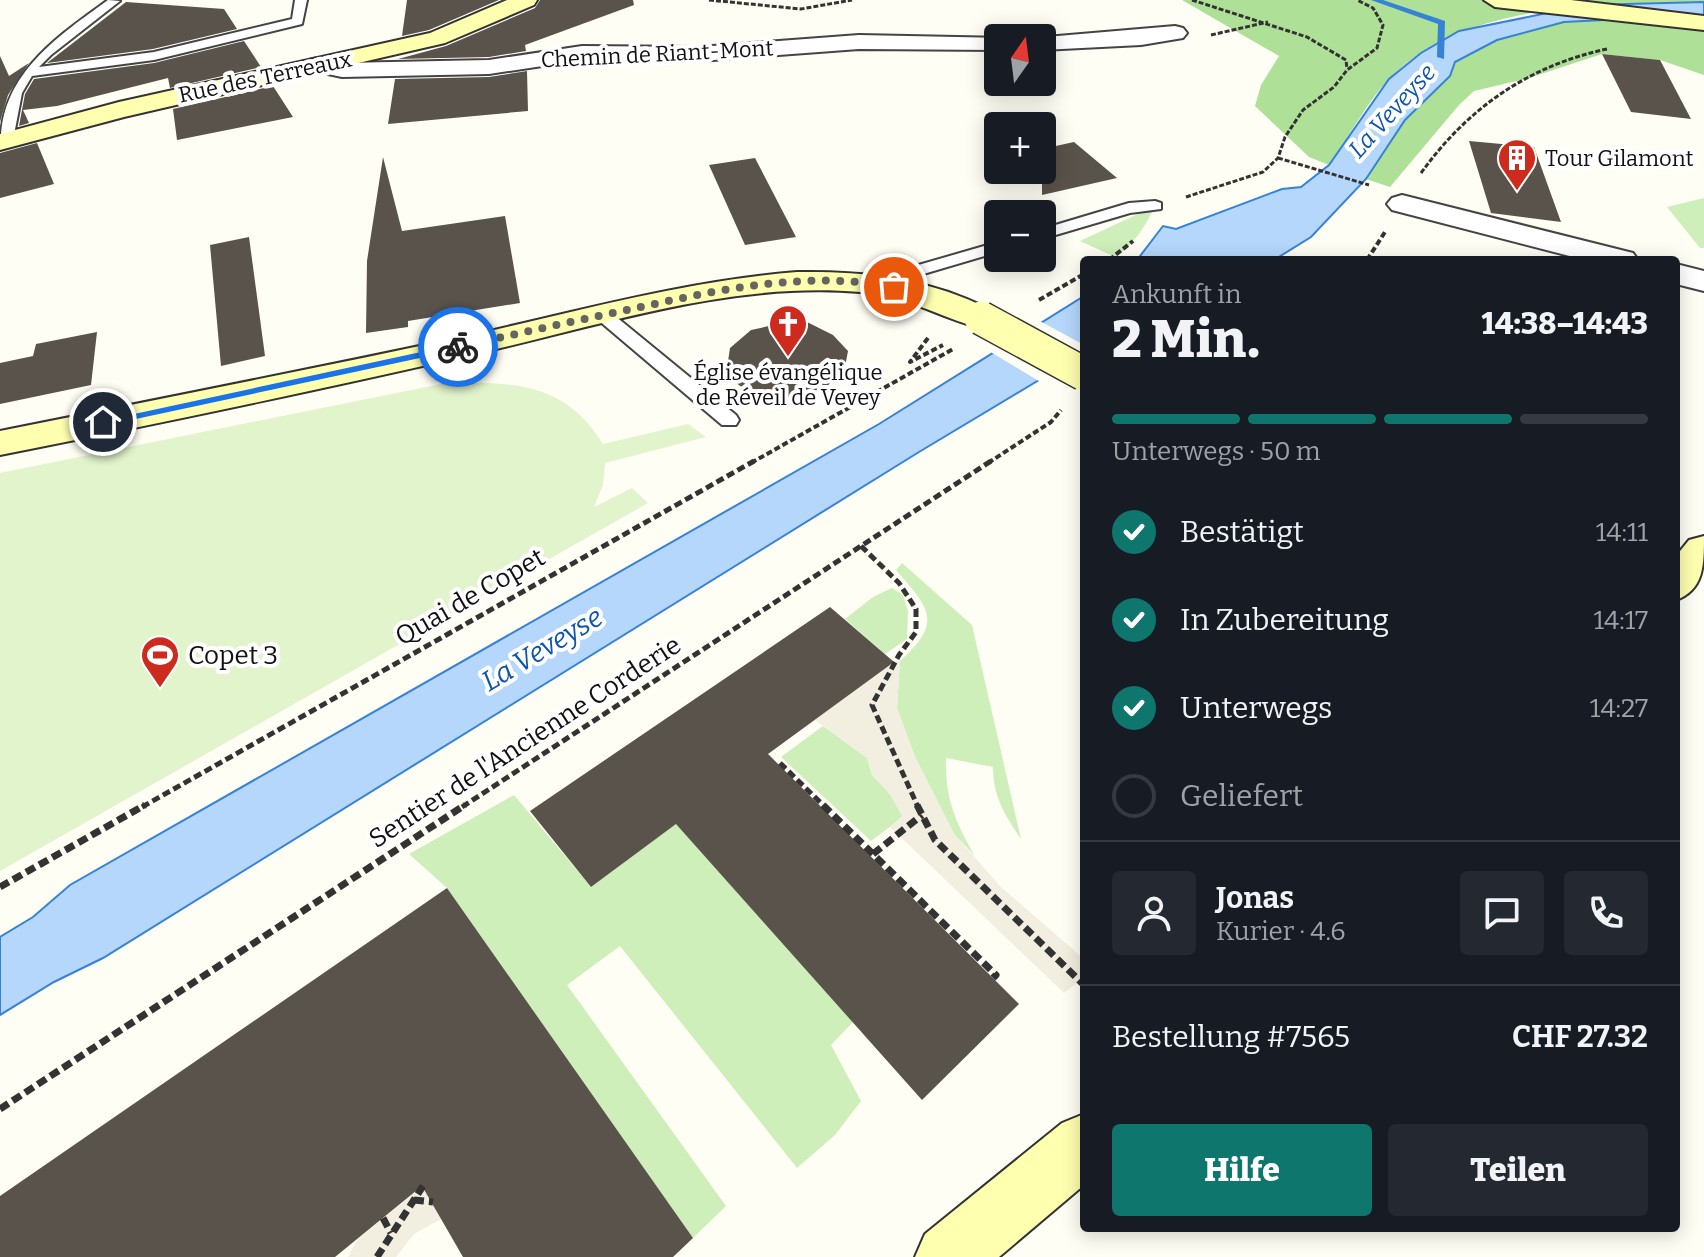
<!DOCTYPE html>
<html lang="de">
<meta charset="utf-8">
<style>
:root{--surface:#171b24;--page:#242831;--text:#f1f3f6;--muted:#9ea1a6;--line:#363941;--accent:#0f766e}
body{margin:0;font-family:Bitter,serif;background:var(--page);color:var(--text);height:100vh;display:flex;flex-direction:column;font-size:30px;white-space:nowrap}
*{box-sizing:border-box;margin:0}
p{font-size:26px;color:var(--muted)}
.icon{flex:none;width:44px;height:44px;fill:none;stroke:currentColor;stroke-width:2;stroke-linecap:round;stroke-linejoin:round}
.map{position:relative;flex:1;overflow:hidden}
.panel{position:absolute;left:1080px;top:256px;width:600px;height:976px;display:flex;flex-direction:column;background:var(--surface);border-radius:8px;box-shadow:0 4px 20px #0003}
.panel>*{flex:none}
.needle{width:52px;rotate:14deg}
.buttons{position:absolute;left:984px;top:24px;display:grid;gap:16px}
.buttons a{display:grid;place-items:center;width:72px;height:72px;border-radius:8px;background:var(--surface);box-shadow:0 4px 20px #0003;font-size:40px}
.pin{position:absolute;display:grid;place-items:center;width:68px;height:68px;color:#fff;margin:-34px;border:4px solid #fff;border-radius:50%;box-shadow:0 2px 8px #0007}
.courier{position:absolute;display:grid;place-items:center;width:80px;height:80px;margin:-40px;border:6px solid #1a73e8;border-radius:50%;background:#fff;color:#222;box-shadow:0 2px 10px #0007}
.summary em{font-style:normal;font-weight:800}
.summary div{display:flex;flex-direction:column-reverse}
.summary{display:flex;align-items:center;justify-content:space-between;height:136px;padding:0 32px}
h1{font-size:52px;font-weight:800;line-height:60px}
.bar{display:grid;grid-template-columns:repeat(4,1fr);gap:12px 8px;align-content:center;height:96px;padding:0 32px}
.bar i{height:10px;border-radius:6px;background:var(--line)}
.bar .active{background:var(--accent)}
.bar p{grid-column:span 4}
.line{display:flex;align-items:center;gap:20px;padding:0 32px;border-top:2px solid var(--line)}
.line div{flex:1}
.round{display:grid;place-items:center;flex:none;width:84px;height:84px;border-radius:8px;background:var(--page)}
ol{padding:0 32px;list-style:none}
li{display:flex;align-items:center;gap:24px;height:88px}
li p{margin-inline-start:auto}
li .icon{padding:8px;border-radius:50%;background:var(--accent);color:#fff;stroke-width:4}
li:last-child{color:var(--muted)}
li i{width:44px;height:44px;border:4px solid var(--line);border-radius:50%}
.button{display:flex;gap:16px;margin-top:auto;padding:16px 32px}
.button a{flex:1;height:92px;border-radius:8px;background:var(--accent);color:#fff;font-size:32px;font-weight:800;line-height:92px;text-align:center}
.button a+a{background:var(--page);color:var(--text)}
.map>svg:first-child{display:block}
.green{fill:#ceeeba}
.forest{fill:#afe098}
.pitch{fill:#e1f4cc}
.plaza{fill:#f2efe1}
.water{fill:#b5d7fb;stroke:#3682d7;stroke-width:2}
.pier{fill:#fffef4}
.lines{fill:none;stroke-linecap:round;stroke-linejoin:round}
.stream{fill:#3682d7;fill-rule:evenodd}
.building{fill:#5a534c}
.lane-casing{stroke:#444;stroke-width:4}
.street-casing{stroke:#444;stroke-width:4}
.secondary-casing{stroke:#333;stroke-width:4}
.path-far3{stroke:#333;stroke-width:3;stroke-dasharray:5 2;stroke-linecap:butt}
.path-far2{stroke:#333;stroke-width:4;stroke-dasharray:6 3;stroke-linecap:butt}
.path-far1{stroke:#333;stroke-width:5;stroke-dasharray:8 4;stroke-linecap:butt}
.path{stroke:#333;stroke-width:7;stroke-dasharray:10 5;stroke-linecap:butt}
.lane{fill:#fff;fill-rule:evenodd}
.street{fill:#fff;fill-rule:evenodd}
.secondary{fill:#feffaf;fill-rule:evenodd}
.secondary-bridge-casing{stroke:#333;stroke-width:36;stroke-linecap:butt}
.secondary-bridge{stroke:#feffaf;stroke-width:33}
.route{fill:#1a73e8}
.done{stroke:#646460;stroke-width:8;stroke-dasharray:0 14.4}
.labels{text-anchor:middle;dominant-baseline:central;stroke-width:8;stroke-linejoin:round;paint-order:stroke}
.far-street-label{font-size:22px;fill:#111;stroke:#fff}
.far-poi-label{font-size:22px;fill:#111;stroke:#fff;text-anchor:start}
.far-water-label{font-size:24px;font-style:italic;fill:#0f54ae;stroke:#fff}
.street-label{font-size:26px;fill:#111;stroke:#fff}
.poi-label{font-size:26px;fill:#111;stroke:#fff;text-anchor:start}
.water-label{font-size:28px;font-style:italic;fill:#0f54ae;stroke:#fff}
</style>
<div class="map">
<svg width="1704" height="1257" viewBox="0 0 1704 1257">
<rect width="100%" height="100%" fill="#fffef4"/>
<path class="green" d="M 1704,198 L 1704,248 L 1700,248 L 1667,207 Z
M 1155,206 C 1146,225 1134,245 1115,257 L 1080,241 Z
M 902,563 L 972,625 L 1021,839 C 1005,815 993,797 993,767 L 946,758 C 945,799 955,821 975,856 L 954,834 L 915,757 L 897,708 L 900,661 C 944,622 929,608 896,570 Z
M 892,588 L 903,595 L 908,611 L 907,639 L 885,654 L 845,619 L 873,597 Z
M 823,726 L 867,758 L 872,775 L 890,794 L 903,817 L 871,841 L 781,757 Z
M 514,795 L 591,887 L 680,821 L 853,1022 L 831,1045 L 861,1101 L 835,1135 L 797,1168 L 620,946 L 567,985 L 726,1206 L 693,1238 L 447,888 L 409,854 Z"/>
<path class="forest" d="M 1182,0 L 1704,0 L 1704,2 C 1605,3 1463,2 1389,79 C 1366,103 1349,137 1329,165 L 1309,157 L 1255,106 L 1261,85 L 1279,56 Z
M 1704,15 L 1704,75 L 1660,60 L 1602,54 L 1529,78 L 1474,91 L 1459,105 L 1390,187 L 1366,179 L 1405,120 L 1450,76 L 1454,62 L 1497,40 L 1564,22 Z"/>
<path class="pitch" d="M 451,382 C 517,383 565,383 603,444 L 688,424 L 706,437 L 605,463 L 603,485 L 594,507 L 632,488 L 648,503 L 0,871 L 0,473 Z"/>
<path class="plaza" d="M 894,661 L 900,661 L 897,708 L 915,757 L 954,834 L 1001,887 L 1084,959 L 1084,977 L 1064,993 L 890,827 L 902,816 L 890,794 L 872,775 L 867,758 L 815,720 Z
M 423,1186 L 441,1219 L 414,1234 L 396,1257 L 348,1257 L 358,1239 Z"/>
<path class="water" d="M 1704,2 L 1704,15 L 1564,22 L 1497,40 L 1455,62 L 1450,76 L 1405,120 L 1366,179 L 1311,237 L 1274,260 L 1137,260 L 1163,226 L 1176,229 L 1282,189 L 1301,187 L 1329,165 L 1389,79 L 1421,53 L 1459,31 L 1587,5 Z
M 1084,296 L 1084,353 L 919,452 L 103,958 L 54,982 L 0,1015 L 0,937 L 33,917 L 70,885 L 879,424 Z"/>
<path class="pier" d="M 1038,320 L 1084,345 L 1084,358 L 1042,383 L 989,351 Z"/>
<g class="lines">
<path class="stream" d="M 1371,0 L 1383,0 L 1445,21 L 1444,59 L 1437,57 L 1438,24 Z"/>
</g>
<path class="building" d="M 407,0 L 499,0 L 429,30 L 402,36 Z
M 540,0 L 633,0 L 634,5 L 525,45 L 526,51 L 489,57 L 398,59 L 446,46 L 535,8 Z
M 126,2 L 224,9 L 237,29 L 153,49 L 47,63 Z
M 244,41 L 261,67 L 170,88 L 168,78 L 57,106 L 23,110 L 29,123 L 19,126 L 25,94 L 34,79 L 154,63 Z
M 1602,54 L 1660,60 L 1691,119 L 1631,112 Z
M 0,56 L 9,76 L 29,63 L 8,95 L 0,122 Z
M 527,71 L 528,111 L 388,124 L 395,79 L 489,77 Z
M 273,86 L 293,117 L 177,140 L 173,109 Z
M 1469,141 L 1534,147 L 1561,222 L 1491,213 Z
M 1074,142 L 1117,178 L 1042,195 L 1042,149 Z
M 37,143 L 54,184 L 0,198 L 0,153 Z
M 383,157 L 402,231 L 505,216 L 520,303 L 408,321 L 408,327 L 366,333 L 367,261 Z
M 755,158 L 796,237 L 745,245 L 709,165 Z
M 249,237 L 265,356 L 221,366 L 210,245 Z
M 801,319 L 833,335 L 848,351 L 844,372 L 827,386 L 797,398 L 765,394 L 757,399 L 726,375 L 730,348 L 751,330 Z
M 97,332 L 91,385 L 0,404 L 0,363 L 33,356 L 36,344 Z
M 830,607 L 894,662 L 768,754 L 1019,1004 L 922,1100 L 676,824 L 591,887 L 530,811 Z
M 447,888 L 693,1238 L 673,1257 L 463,1257 L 422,1186 L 335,1257 L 0,1257 L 0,1196 Z"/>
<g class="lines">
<defs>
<path id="lane" d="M 108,0 L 120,1 L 51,55 L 39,67 L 154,52 L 292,19 L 295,0 L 307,0 L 302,24 L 154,60 L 32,76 L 22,93 L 13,140 L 6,144 L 1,143 C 0,74 60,35 108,0 Z
M 1155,201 L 1161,203 L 1161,209 L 1130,213 L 1042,239 L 1042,229 L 1129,203 Z
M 998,242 L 998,252 L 876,288 L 867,283 L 870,279 Z
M 603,310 L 609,311 L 736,415 L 739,420 L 736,425 L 722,425 L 597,319 L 594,315 L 597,311 Z"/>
<path id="street" d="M 1175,26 L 1183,28 L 1187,33 L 1183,38 L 1141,45 L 1042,50 L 1042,38 L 1034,38 Z
M 859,35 L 1006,38 L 998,38 L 998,50 L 859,49 L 699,61 L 582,60 L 489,74 L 342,77 L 309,70 L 306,65 L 309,60 L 318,58 L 342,63 L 489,60 L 582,46 L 699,47 Z
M 1402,195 L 1633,253 L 1638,260 L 1585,260 L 1392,210 L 1387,204 L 1392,198 Z
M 1676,264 L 1704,271 L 1704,291 L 1676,284 Z"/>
<path id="secondary" d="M 507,0 L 537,0 L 534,5 L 445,43 L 124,117 L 0,150 L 0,134 L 119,102 L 430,33 Z
M 1484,0 L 1571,0 L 1704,16 L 1704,30 L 1495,7 Z
M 797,272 C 856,271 911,276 967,299 C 978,304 990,308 998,318 L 993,325 L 981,328 C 937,317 909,296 860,292 C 731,281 603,325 479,353 C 320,390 160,423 0,455 L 0,431 C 159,399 318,368 476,334 C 583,310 687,281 797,272 Z
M 1704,536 C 1704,565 1704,590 1676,600 L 1676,556 L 1689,540 Z
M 1084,1114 L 1084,1185 L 999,1257 L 915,1257 L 925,1234 L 1062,1123 Z"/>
</defs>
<use href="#lane" class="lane-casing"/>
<use href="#street" class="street-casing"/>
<use href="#secondary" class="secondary-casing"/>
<path class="path-far3" d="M 709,0 L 801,9 L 852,0
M 1192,0 L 1307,37 L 1346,60 L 1347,69
M 1211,35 L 1268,22
M 1278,158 L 1369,185
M 1421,173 C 1468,108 1528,66 1607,49
M 1186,197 L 1263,172 L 1278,158 L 1285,137 L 1303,110 L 1334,87 L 1347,70 L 1377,48 L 1383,25 L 1373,8 L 1357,0"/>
<path class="path-far2" d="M 1109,260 L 1133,241
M 1367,260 L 1385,232
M 1039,300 L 1084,274
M 928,338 L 910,362 L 943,345
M 751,463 L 953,349
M 988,463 L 1051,422 L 1061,410"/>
<path class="path-far1" d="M 861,546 L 899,583 L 916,609 L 916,632 L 899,655 L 872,705 L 918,807
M 780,763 L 825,807
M 142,807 L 754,461
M 462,807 L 991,461"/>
<path class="path" d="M 823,805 L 996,975 L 993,978
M 917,805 L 935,840 L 1084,985
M 873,854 L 922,815
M 0,887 L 145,805
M 0,1109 L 465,805
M 414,1200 L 433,1202
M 383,1218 L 391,1233
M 377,1257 L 423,1186"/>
<use href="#lane" class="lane"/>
<use href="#street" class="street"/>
<use href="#secondary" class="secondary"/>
<defs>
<path id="secondary-bridge" d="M 981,318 L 1084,374"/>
</defs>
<use href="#secondary-bridge" class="secondary-bridge-casing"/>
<use href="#secondary-bridge" class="secondary-bridge"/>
</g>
<path class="route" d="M 458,344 L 463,347 L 462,349 L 103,426 L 97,422 Z"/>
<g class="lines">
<path class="done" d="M 458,347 C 516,334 574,321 632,309 C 717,290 807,270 894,287"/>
</g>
<defs>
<symbol id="building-pin" viewBox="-11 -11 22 30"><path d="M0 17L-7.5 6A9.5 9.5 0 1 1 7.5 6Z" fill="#cc2b1d" stroke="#fff"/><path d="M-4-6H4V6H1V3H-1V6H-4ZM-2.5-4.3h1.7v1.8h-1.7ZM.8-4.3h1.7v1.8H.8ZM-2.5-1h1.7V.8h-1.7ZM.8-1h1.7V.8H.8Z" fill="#fff"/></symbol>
<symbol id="church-pin" viewBox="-11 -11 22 30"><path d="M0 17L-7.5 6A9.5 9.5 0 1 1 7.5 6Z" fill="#cc2b1d" stroke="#fff"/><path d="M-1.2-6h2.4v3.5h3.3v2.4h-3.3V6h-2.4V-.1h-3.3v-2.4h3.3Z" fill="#fff"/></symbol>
<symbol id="stadium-pin" viewBox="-11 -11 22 30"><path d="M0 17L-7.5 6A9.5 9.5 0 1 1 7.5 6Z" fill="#cc2b1d" stroke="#fff"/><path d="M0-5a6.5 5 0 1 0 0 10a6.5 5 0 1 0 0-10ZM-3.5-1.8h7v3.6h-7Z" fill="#fff"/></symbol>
</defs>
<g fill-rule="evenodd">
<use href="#building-pin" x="1495" y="136" width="44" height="60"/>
<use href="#church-pin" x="766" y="302" width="44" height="60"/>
<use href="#stadium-pin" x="138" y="633" width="44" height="60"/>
</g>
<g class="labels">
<g class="far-street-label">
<text transform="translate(657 54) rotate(-3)">Chemin de Riant-Mont</text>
<text transform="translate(265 77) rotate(-12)">Rue des Terreaux</text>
</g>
<g class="far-poi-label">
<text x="1545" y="158">Tour Gilamont</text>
<text x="788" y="372" text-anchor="middle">Église évangélique<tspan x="788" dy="25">de Réveil de Vevey</tspan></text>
</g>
<g class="far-water-label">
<text transform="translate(1392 111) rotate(-48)">La Veveyse</text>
</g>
<g class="street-label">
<text transform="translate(470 597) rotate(-30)">Quai de Copet</text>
<text transform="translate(525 742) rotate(-33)">Sentier de l'Ancienne Corderie</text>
</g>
<g class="poi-label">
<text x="188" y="655">Copet 3</text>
</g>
<g class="water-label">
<text transform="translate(542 649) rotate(-31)">La Veveyse</text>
</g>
</g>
</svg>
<div class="buttons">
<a><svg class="needle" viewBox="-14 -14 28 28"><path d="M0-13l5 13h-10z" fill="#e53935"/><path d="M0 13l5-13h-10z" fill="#9ea1a6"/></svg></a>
<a>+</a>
<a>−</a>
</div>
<div class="pin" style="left:894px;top:287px;background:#ea580c"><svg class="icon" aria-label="bag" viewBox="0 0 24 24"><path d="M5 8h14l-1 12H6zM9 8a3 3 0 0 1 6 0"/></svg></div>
<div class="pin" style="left:103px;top:422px;background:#1f2937"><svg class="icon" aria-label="home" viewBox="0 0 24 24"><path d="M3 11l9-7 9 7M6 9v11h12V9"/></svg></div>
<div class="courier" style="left:458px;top:347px"><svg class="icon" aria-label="bike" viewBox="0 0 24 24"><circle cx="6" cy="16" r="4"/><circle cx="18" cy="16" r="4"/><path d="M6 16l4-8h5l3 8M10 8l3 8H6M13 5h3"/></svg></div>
<section class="panel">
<div class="summary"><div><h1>2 Min.</h1><p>Ankunft in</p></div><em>14:38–14:43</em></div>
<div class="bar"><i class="active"></i><i class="active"></i><i class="active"></i><i></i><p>Unterwegs · 50 m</p></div>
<ol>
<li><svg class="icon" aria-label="check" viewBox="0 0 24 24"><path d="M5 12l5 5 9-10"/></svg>Bestätigt<p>14:11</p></li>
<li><svg class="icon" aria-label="check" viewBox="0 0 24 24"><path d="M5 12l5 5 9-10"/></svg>In Zubereitung<p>14:17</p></li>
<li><svg class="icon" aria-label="check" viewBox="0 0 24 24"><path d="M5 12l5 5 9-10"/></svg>Unterwegs<p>14:27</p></li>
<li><i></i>Geliefert</li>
</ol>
<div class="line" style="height:144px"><a class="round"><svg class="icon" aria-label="person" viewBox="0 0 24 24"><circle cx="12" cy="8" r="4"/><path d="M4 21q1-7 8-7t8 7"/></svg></a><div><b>Jonas</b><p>Kurier · 4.6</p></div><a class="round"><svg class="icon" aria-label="chat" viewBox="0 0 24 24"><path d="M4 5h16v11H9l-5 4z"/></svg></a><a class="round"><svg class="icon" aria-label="phone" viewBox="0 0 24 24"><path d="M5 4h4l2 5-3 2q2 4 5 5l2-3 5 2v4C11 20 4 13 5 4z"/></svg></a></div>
<div class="line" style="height:104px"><div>Bestellung #7565</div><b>CHF 27.32</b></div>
<div class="button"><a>Hilfe</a><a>Teilen</a></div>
</section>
</div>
